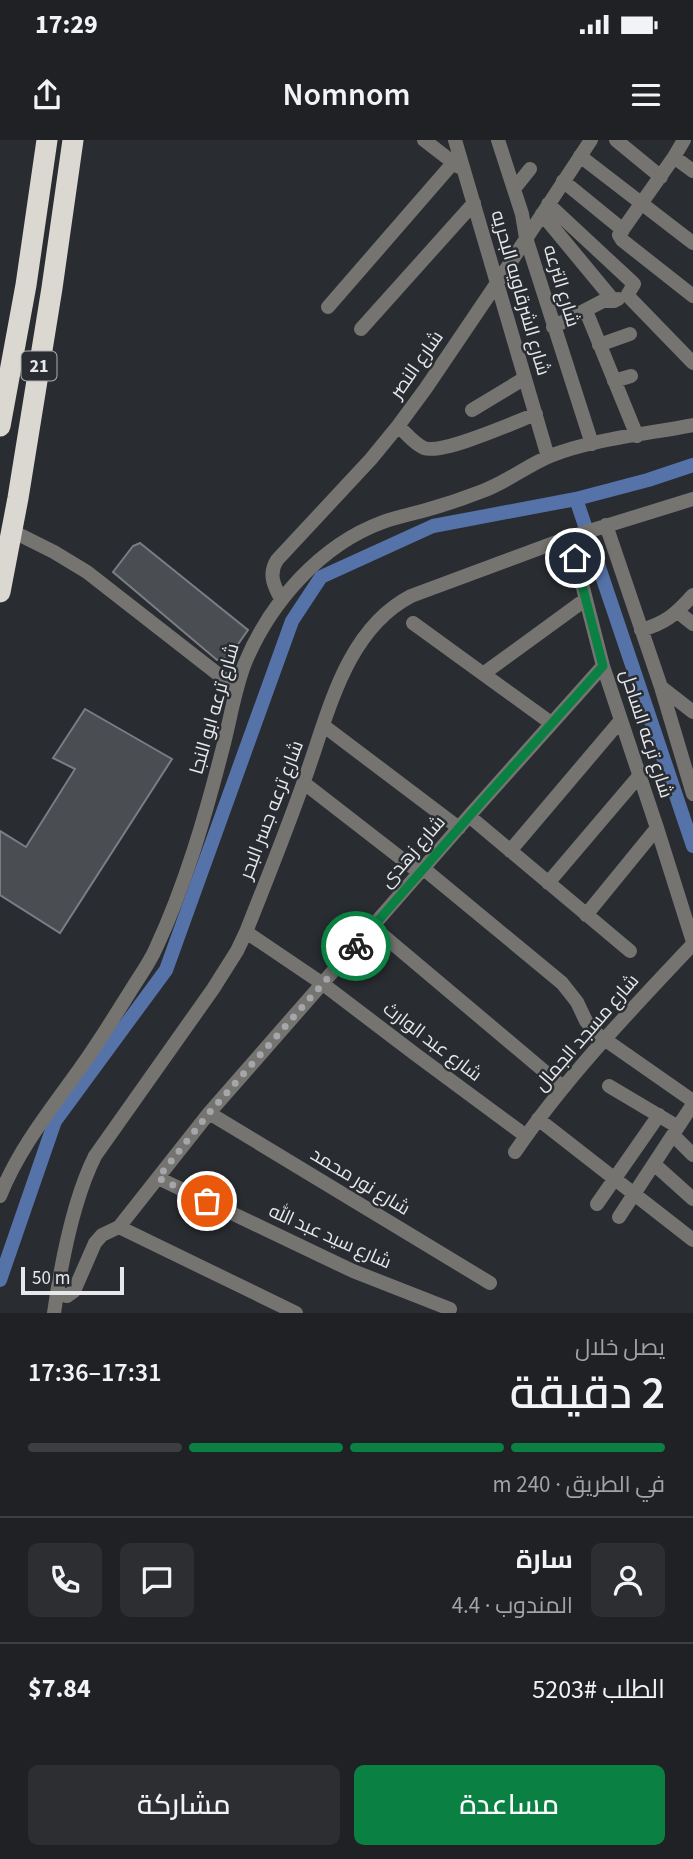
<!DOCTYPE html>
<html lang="ar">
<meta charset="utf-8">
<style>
:root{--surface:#1f2125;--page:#2c2e32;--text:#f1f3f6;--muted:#a1a3a7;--line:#3c3e42;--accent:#0b8043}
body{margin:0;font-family:"Source Sans 3",Cairo,sans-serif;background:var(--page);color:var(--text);direction:rtl;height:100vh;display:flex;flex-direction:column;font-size:26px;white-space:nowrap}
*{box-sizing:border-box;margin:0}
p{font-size:23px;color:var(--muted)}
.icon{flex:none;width:38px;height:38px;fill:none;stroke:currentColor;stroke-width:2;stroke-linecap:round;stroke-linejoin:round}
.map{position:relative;height:1173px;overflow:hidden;direction:ltr}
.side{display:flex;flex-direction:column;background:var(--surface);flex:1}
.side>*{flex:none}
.scale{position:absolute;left:21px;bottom:18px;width:103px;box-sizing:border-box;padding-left:7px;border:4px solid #e6e8eb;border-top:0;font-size:19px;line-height:24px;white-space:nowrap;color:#e6e8eb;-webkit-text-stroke:5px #292c31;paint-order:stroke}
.pin{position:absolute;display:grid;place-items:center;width:60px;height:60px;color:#fff;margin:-30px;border:4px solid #fff;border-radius:50%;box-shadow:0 2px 7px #0007}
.courier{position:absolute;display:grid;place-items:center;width:70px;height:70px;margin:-35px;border:5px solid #0b8043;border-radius:50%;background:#fff;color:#222;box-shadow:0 2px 9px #0007}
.headline em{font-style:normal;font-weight:600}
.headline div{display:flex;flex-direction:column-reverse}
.headline{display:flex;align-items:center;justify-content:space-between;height:119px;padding:0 28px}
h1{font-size:46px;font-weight:600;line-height:52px}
.bar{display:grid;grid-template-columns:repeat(4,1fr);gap:10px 7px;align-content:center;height:84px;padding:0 28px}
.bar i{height:9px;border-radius:5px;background:var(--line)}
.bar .current{background:var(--accent)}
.bar p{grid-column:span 4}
.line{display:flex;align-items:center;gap:18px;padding:0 28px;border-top:2px solid var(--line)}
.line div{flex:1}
.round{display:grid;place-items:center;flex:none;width:74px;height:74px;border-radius:10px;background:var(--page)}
.action{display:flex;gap:14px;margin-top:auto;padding:14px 28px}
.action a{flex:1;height:80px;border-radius:10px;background:var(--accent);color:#fff;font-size:28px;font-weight:600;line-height:80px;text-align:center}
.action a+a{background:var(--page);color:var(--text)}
.status{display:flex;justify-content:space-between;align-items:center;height:49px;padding:0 35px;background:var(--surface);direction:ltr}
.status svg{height:19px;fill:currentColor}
header{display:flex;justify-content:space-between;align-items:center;height:91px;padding:0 28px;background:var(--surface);font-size:32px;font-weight:600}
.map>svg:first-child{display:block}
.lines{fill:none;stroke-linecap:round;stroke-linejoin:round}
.canal{stroke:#5673a9;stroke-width:14}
.building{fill:#4a4d52;stroke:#7a7d83;stroke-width:2}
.minor{stroke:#757471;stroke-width:14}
.highway{stroke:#dbd7d1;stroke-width:21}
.done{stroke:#a4a6aa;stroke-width:7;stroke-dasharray:0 12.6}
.route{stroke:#0b8043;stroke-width:9}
.labels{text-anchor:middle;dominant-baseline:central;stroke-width:5;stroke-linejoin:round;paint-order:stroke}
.shield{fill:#292c31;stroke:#adb0b3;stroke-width:2}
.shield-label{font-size:18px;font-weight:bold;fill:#e6e8eb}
.street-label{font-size:19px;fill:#e6e8eb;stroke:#292c31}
</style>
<div class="status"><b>17:29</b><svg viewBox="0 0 49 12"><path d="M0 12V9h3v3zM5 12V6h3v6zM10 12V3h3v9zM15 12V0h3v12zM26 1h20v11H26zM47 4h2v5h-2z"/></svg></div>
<header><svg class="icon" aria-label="menu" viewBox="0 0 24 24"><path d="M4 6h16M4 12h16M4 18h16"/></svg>Nomnom<svg class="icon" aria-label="share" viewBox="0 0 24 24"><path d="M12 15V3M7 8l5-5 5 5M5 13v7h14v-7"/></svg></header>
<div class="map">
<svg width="693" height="1173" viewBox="0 0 693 1173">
<rect width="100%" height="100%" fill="#292c31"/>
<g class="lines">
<path class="canal" d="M 576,359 L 693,706
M 0,1140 L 55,981 L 166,830 L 292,481 L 321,437 L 433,386 L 576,359 L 648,340 L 693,325"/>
</g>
<path class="building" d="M 140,403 L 248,490 L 229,517 L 217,520 L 113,432 L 133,406 Z
M 85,569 L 172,619 L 60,793 L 0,755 L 0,691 L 26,707 L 75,629 L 53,618 Z"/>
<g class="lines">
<path class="minor" d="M 424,0 L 459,27
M 455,0 L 548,317
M 498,0 L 522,74 L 526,98 L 592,304
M 616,0 L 661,37
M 684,0 L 674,17 L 619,95 L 622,100 L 693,156
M 580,16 L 693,103
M 674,17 L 693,31
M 563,41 L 623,90
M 514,49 L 530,29
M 548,64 L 632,142 L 634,144 L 628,154
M 542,74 L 614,161
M 628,154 L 629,157 L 693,223
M 328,167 L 453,23
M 586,171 L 637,296
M 553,187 L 603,161 L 614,161 L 618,159
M 361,189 L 474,63
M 599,205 L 630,194
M 614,241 L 631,236
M 472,270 L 525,238
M 398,286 C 406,293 414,304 424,308 C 442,315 515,282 536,274
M 606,385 L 661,547 L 693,654
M 12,391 L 54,412 L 87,432 L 237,549
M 570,397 L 603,526 L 657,688 L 693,802
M 281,459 C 274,446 268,434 277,420 L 371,319 L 398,286 L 426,248 L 497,143 L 591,0
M 678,472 L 693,484
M 413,483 L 551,583
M 641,490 C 666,483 676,474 693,455
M 483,534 L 586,459
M 661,547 L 693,572
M 324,586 L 459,688
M 304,643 L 420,733
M 469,676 L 630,811
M 510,711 L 621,580
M 424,729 L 562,843 L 577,862 L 586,881 L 597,894 L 693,961
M 548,743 L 639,636
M 586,775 L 657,688
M 373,787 L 563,947
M 246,792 L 323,844 L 415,914 L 526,996
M 609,946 L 678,987
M 209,973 L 490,1143
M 538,979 L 693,1100
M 673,995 L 693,1015
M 515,1012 C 567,936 630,871 693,804
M 654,1024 L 693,1059
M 158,1038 L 353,1131 L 450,1169
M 0,1056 C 19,1008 51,969 81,927 C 99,902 116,874 133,847 C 141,834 150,822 156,808 C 185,746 205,677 222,611 C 230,582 234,551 245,523 C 270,463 320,405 383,382 C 397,377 412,374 426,370 C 444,365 462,359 480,352 C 506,343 526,326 550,316 C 593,299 647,294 693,285
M 597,1064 L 659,975
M 619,1077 L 693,964
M 119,1087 L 296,1173
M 57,1153 L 67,1156 L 74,1151 L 95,1103 L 102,1095 L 119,1087 L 209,973 L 469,676 L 603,526
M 54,1173 C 61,1124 73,1060 95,1016 L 213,849 L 237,811 L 246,792 C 266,742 286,692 304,641 C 328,576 344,491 411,456 L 570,397 L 693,359"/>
<path class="highway" d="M 0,286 L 26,145 L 47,0
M 0,452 L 18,358 L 52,148 L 73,0"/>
</g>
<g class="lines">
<path class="done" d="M 207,1061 L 158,1038 L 209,973 L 356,806"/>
<path class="route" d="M 356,806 L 486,657 L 603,526 L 575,418"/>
</g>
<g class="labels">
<rect class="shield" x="21.5" y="211.5" width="35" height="29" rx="5"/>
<g class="shield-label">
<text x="39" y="226">21</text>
</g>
<g class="street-label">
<text transform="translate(561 146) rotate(73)">شارع الترعه</text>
<text transform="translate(520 153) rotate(74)">شارع الشرقاويه البحريه</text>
<text transform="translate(417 225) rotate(-55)">شارع النصر</text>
<text transform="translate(215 569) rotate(-74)">شارع ترعه ابو النجا</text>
<text transform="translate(646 594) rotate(72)">شارع ترعه الساحل</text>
<text transform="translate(272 670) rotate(-69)">شارع ترعه جسر البحر</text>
<text transform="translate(413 712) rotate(-49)">شارع زهدى</text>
<text transform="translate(587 893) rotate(-49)">شارع مسجد الجمال</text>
<text transform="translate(432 902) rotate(37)">شارع عبد الوارث</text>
<text transform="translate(360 1042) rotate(31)">شارع نور محمد</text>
<text transform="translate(330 1097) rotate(24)">شارع سيد عبد الله</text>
</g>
</g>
</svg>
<div class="scale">50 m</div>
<div class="pin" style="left:207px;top:1061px;background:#ea580c"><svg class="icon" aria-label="bag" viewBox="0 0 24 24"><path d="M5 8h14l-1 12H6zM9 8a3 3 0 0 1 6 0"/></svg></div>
<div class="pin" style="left:575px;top:418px;background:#1f2937"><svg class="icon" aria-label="home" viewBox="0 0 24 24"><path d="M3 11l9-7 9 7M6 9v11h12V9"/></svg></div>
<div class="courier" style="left:356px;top:806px"><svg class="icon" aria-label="bike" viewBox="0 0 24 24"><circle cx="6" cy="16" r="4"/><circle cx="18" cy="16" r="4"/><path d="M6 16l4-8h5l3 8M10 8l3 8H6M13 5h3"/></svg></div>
</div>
<section class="side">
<div class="headline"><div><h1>2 دقيقة</h1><p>يصل خلال</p></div><em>17:31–17:36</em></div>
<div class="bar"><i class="current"></i><i class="current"></i><i class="current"></i><i></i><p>في الطريق · 240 m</p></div>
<div class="line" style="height:126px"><a class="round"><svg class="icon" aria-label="person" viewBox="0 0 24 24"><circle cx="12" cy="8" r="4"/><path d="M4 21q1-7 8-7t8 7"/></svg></a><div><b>سارة</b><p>المندوب · 4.4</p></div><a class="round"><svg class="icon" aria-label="chat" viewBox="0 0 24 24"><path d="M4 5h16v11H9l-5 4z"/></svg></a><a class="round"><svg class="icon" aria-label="phone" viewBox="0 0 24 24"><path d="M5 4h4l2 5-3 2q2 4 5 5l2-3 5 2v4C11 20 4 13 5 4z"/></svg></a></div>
<div class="line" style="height:91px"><div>الطلب #5203</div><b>$7.84</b></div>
<div class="action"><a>مساعدة</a><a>مشاركة</a></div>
</section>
